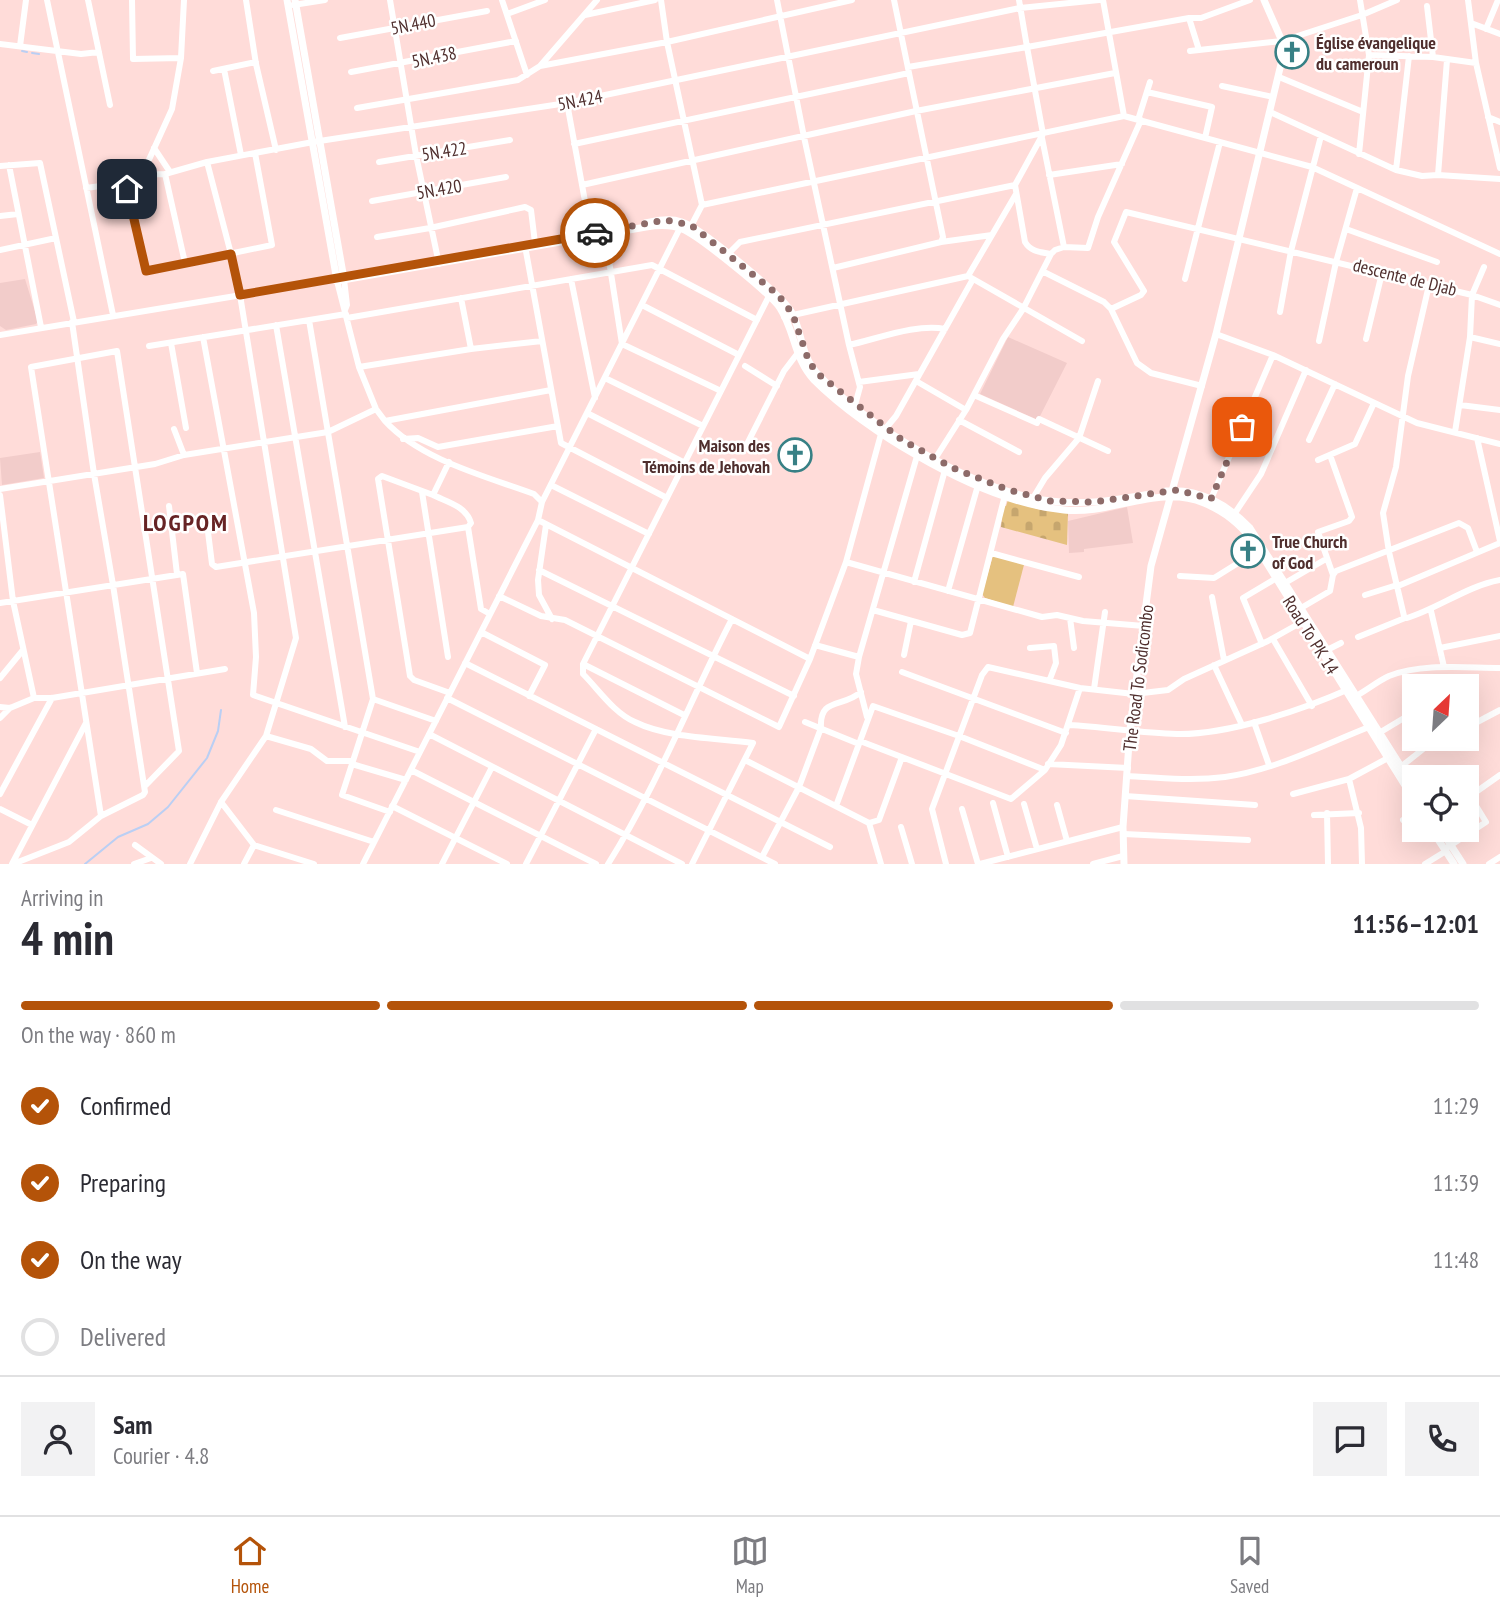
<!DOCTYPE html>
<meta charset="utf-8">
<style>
:root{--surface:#fff;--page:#f2f2f3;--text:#2b2b33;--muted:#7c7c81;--line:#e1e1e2;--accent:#b45309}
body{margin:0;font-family:"PT Sans Narrow",sans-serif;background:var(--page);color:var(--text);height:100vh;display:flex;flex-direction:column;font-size:26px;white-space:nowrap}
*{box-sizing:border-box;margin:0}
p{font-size:23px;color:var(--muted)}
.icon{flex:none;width:38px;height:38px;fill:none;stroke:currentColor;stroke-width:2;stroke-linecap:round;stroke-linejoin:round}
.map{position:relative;height:864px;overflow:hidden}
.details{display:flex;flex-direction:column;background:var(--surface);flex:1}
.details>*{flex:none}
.needle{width:46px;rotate:25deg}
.fabs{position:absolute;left:1402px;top:674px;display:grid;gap:14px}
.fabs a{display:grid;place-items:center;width:77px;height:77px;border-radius:0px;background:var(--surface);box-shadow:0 7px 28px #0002;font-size:35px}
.pin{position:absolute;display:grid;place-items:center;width:60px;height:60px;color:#fff;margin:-30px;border-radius:14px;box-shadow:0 4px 10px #0006}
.courier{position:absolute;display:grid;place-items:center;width:70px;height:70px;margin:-35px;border:5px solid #b45309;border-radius:50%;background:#fff;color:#222;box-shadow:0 2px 9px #0007}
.summary em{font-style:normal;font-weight:800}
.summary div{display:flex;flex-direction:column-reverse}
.summary{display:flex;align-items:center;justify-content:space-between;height:119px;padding:0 21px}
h1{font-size:46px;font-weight:800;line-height:52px}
.bar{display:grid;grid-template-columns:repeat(4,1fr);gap:10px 7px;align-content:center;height:84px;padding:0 21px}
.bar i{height:9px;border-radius:5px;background:var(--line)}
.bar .selected{background:var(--accent)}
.bar p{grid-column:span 4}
.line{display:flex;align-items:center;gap:18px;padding:0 21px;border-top:2px solid var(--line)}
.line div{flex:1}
.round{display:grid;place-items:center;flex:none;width:74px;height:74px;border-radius:0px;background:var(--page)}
ol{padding:0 21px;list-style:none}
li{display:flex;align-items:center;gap:21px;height:77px}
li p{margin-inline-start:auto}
li .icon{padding:7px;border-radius:50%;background:var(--accent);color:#fff;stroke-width:4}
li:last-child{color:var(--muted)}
li i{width:38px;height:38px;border:4px solid var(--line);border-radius:50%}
.tabs{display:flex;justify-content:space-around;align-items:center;height:98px;border-top:2px solid var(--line);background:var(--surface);font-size:19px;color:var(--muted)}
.tabs a{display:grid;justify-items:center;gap:4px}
.tabs .selected{color:var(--accent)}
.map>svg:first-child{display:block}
.built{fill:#f2ccca}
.cemetery{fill:url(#cemetery-stones)}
.pitch{fill:#e5c17f}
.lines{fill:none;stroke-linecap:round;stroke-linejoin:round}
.stream{stroke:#bacff4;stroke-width:2}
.minor{stroke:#fff;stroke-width:6}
.major{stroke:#fff;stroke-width:7}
.done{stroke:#8d6b69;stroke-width:7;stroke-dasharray:0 12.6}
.route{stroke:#b45309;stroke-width:9}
.labels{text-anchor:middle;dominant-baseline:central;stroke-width:5;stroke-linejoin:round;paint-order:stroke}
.street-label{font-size:18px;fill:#4f2e2d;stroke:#fff}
.poi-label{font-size:18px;font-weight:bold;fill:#4f2e2d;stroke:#fff;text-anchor:start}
.district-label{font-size:24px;font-weight:bold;letter-spacing:2px;fill:#662324;stroke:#fff}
</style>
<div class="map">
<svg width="1500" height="864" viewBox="0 0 1500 864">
<defs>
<pattern id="cemetery-stones" width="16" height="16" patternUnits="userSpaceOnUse" patternTransform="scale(1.75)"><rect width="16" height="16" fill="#e5c17f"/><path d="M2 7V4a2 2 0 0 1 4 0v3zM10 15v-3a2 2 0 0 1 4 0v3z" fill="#c6a66e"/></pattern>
</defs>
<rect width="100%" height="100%" fill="#ffdcd9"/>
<path class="built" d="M 25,279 L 38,321 L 36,324 L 6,330 L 0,326 L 0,283 Z
M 1008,337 L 1067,363 L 1038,420 L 980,394 Z
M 40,452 L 44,478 L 2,485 L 0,458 Z
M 1127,507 L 1133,543 L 1084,549 L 1084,552 L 1069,553 L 1068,521 Z"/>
<path class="cemetery" d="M 1008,500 L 1041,510 L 1068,513 L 1067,545 L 1001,527 L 1003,506 L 1006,506 Z"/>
<path class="pitch" d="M 994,552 L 1025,561 L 1013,607 L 985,598 L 982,594 Z"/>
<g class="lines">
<path class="stream" d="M 22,51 L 27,52
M 32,53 L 39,54
M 85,864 L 118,837 L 148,824 L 168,807 L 207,758 L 218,731 L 221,710"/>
<path class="minor" d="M 47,0 L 113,315
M 88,0 L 110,105
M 132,0 L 133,59 L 181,58
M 184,0 L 181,58 L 172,109 L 142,175 L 129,182 L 127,189 L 146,271 L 272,245 L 255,153
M 246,0 L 256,64 L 276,150
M 390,0 L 416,155 L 439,264
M 502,0 L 527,75
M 661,0 L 667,42 L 702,205 L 689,230
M 777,0 L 804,137 L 849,345 L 860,387 L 855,405
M 1019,0 L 1027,47 L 1189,18 L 1201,18 L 1250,0
M 1103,0 L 1124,116
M 1468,0 L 1476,63
M 293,5 L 325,0
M 1427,6 L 1433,57
M 507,14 L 545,0
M 585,15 L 655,0
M 1189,18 L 1199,50
M 1471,23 L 1500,34
M 1486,29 L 1498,0
M 340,38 L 487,11
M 0,44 L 81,54 L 99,52
M 20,46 L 26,0
M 1190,51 L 1282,41 L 1362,15 L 1397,0
M 1369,55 L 1433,57 L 1476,63 L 1500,168
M 540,66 L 667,42 L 852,0
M 908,67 L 1027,47 L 1043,134 L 1015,185 L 1025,242 C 1031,252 1040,252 1051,254 L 1055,250 L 1064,247 L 1042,138
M 224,69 L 241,155
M 213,71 L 256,62
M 351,72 L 516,41
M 909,73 L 943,237 L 941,242
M 1279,77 L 1363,112
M 1222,86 L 1273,97
M 1147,92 L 1212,107 L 1205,138
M 567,103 L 591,234
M 357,108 L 518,80 L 540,66 L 597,0
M 1270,112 L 1396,170 L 1422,176 L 1438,175 L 1500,179
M 1488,117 L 1500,122
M 1138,120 L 1150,82
M 574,144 L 909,73 L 894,0
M 154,148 L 170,172
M 1359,154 L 1369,55 L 1360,0
M 379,162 L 510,140
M 9,165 L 41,327
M 0,166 L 40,163 L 74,322
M 1396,170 L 1409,56
M 165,174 L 185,263
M 142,175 L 165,174 L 207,162 L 313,142 L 567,103 L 1020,8 L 1099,0
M 1049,175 L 1122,164
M 1438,175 L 1447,60
M 582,185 L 916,111 L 1115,73
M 86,188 L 129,182
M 372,201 L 506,177
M 702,205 L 1124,116 L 1312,167 L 1500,254
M 0,216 L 18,214
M 1346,229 L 1437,262
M 605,235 L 622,344 L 721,391
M 377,237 L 430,228 L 525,207 L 531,210 L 535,243
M 525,246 L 561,443 L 667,498
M 1064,247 L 1088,248 L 1098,217 L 1141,120
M 0,250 L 56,238
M 727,255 L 740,242 L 1015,185
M 833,268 L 941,242 L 992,235
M 1044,272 L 1104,302 L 1111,309 L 1137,363 L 1151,373 L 1202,386
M 968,276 L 1016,194
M 344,279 L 347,305 L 345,310
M 571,279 L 595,398
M 1185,279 L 1220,142
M 1429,285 L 1408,376 L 1396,467 L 1383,513 L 1389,552 L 1404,616 L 1407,618 C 1439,608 1467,586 1500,580
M 461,298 L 471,349
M 642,305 L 739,355
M 1111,309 L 1141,295 L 1144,291 L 1114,242 L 1126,212 L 1472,295 L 1500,305
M 1280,312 L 1291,251 L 1321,136
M 784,317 L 968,276 L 1082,341
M 347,318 L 652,265 L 757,320
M 309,320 L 373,699 L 342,795 L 390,812
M 276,325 L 345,727
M 1216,334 L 1273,355 L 1417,423 L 1500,444
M 0,335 L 332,280 L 337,281 L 359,367 L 376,409 L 385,421 L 551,390
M 203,337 L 254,613 L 256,657 L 253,695 L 420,752
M 1470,337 L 1500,344
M 1366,339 L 1382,273
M 1319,341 L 1336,262 L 1357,188
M 171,343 L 186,428
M 849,345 C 877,339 917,323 945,329
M 149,346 L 346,314
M 745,366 L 777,386
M 359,367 L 471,349 L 542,341
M 605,378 L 703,426
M 916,381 L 966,410
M 859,382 L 919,374
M 974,395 L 1037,423
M 1460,405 L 1500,410
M 587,413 L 685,463
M 1039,419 L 1108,451
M 959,420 L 1019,452
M 385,421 C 421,460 485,476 534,494 L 542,502
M 174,429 L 184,455
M 1455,432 L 1470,337 L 1472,295 L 1484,267
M 1477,438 L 1500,541
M 403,439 L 418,438 L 438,447 L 558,426
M 1309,440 L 1335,384
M 744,450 L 784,371 L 797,354
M 1330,455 L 1352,517 L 1349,521 L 1318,532 L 1333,575
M 1318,460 L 1355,444 L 1374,403
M 449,462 L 433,495 L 382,476 L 378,479 L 410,676 L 414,680 L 450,693
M 933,462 L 966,410 L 1003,339 L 1023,309 L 1051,254
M 551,485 L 649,534
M 0,489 L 155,464 L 184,455 L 328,432 L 376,409
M 422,492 L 448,657
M 0,495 L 13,601 L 34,698
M 433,495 C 447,502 466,506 471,523 L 468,527 L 481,609 L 490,614
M 1033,498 L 1045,478 L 1079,438 L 1098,381
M 1211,499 L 1273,355
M 169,506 L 177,574
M 1235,513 L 1261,474 L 1306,370
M 538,520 L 810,659
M 207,524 L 212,564 L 216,567 L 468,527
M 546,525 L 538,580 L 539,595 L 552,619
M 991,553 L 1079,577
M 846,562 L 1042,617 L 1057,615 L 1083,621 L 1144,626
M 539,570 L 794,696
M 1180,576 L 1214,578 L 1259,550
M 914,582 L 945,470
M 1285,583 L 1326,559
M 1398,586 L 1500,543
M 948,591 L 978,485
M 1365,595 L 1397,585
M 499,596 L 541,616 L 565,620 L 779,727 L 810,659 L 846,562 L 881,434 L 896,416 L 973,279
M 1212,597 L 1224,660
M 0,603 L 183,574 L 197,673
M 1301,608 L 1330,591 L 1333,575 L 1336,571 L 1459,523 L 1468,528 L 1477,552
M 873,610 L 962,635 L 970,633 L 1005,495
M 1431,611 L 1444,667
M 1070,618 L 1074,648
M 481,632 L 545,665 L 529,696
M 1358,637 L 1405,618
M 1273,639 L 1312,706
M 1262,644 L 1243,598 L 1275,579
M 815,645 L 859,657
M 1030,648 L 1054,646 L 1056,663 L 1050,679
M 1440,648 L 1500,636
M 1327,650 L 1341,643
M 904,655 L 911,621
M 465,663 L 830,847
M 583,664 L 684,715
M 1214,665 L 1242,725
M 902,672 L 1066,733
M 0,678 L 23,650
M 1094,689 L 1105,612
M 1356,696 C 1367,690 1378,681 1389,676 C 1423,663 1465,668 1500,668
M 447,698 L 775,864
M 373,699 L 436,721
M 0,707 L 10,708 L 34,698 L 52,698 L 225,669
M 867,717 L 856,674 L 859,657 L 917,456
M 0,718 L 10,708
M 805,722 L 859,744
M 1254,722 L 1269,765
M 1069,725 C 1105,727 1141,733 1177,734 C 1228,735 1302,710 1349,689
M 1466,728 L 1500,710
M 1379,733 L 1414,712
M 429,734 L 682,864
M 266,736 L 311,749 L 327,761 L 353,761
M 860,741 L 1011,799 L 1045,770 L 1061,745 L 1080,688
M 745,760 L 869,823 L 879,820 L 902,757
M 352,764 L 406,780
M 1048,764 L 1128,768
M 1398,769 L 1427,746 L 1442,738
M 411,770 L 596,864
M 1128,776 C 1160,778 1193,781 1225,777 C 1275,770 1323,745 1369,727
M 1349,779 L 1361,828 L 1362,864
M 0,794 L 52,698
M 1293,794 L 1349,779 L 1388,758
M 1125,796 L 1255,805
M 1466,799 L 1500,775
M 221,802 L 254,845 L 314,864
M 993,803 L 1008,857
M 1024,804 L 1037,849
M 1057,805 L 1067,841
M 392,806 L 507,864
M 836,806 L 873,706 L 959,736 L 1045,770
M 0,809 L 32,825
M 962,809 L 978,864
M 276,810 L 374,842
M 1327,813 L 1328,864
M 1314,815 L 1359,813
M 101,816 L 31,367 L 117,351 L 179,751 L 145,786
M 1403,820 L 1414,814
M 869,823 L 881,864
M 901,827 L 912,864
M 1124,834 L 1248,840
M 135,845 L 161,864
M 1445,849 L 1486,822 L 1470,796
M 762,857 L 799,787 L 821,728 C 819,697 843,708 861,692
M 12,864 L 86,723
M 13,864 L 69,842 L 101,816 L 143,795 L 145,792 L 113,585 L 94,474 L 72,322
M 134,864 L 151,858
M 190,864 L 221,802 L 266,736 L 296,638 L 240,295 L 231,254 L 207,162
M 244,864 L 254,845
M 363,864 L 538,520 L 542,502 L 680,228
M 442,864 L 492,767
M 526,864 L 596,729
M 608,864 C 657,787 690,700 732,619
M 692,864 L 753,743 C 717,738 667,738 635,722 C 614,713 599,690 583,674 L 583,664 L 770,294
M 946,864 L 932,809 L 982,675 L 988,667 L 1080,688 L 1134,694 L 1168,690 L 1184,679 L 1268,641 L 1302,622
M 980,864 L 1123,827
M 1093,864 L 1123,856
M 1425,864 L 1446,851
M 1489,864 L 1500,857"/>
<path class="major" d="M 287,0 L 337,281 L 646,227 C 658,225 670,224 682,229 C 698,235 771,294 780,308 C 795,331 794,359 814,380 C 841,407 882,436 916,455 C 959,480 1013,505 1064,510 C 1112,515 1158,484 1204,503 C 1225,512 1239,523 1253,541 L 1414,800
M 295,0 L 344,279
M 645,223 C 658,220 670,218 682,222 C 700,227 783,296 792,313 C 802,332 801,355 816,372 C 866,427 976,492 1051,501 C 1084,506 1118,499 1151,494
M 1166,491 C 1199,488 1228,505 1250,528 L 1414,787
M 1432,830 L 1454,864
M 1441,830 L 1463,864
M 1124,864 L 1123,827 L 1130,729 L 1151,566 L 1216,334 L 1281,64 L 1282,41 L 1264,0"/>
</g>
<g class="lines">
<path class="done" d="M 595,233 L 665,220 L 691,225 L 776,293 L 784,302 L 793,315 L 809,362 L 818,374 L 902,440 L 953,468 L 1006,489 L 1050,501 L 1093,502 L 1178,490 L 1211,499 L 1242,427"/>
<path class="route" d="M 127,189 L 146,271 L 231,254 L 240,295 L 595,233"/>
</g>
<defs>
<symbol id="church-ring" viewBox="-11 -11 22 22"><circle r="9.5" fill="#fff" stroke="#378085" stroke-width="1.5"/><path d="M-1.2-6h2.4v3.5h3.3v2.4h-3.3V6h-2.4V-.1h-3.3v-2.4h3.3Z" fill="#378085"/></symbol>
</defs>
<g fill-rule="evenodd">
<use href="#church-ring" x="1273" y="33" width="38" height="38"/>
<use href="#church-ring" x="776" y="436" width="38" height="38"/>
<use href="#church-ring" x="1229" y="532" width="38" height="38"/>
</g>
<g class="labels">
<g class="street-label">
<text transform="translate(413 24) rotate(-11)">5N.440</text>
<text transform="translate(434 57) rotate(-12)">5N.438</text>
<text transform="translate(580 100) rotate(-11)">5N.424</text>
<text transform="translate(444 151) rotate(-9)">5N.422</text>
<text transform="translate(439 189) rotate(-10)">5N.420</text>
<text transform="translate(1405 277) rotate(14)">descente de Djab</text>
<text transform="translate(1311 635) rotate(58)">Road To PK 14</text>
<text transform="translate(1138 678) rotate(-83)">The Road To Sodicombo</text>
</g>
<g class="poi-label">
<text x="1316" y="42">Église évangelique<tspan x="1316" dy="21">du cameroun</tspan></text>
<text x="770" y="445" text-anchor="end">Maison des<tspan x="770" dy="21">Témoins de Jehovah</tspan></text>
<text x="1272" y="541">True Church<tspan x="1272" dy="21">of God</tspan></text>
</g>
<g class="district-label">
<text x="186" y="522">LOGPOM</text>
</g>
</g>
</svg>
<div class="fabs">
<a><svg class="needle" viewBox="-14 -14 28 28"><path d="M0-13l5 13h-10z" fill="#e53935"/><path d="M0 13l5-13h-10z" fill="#7c7c81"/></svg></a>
<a><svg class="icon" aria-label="locate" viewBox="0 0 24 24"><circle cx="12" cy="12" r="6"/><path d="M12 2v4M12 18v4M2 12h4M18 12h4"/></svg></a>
</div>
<div class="pin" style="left:1242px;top:427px;background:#ea580c"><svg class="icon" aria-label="bag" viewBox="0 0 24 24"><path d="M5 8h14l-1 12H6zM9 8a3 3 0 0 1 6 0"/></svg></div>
<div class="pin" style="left:127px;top:189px;background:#1f2937"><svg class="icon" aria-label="home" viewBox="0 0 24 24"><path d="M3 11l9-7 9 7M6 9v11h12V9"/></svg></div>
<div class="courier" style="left:595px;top:233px"><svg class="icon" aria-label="car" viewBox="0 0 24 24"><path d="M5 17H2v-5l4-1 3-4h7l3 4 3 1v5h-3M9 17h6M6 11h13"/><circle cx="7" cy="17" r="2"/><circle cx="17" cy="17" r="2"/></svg></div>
</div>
<section class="details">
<div class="summary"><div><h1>4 min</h1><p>Arriving in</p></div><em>11:56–12:01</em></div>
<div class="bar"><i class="selected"></i><i class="selected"></i><i class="selected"></i><i></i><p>On the way · 860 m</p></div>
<ol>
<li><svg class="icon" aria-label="check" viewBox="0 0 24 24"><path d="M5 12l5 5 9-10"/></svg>Confirmed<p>11:29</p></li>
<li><svg class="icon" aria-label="check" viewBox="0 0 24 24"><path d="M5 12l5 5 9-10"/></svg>Preparing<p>11:39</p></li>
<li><svg class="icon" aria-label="check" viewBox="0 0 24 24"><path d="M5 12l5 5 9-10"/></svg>On the way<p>11:48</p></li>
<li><i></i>Delivered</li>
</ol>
<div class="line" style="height:126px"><a class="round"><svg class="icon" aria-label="person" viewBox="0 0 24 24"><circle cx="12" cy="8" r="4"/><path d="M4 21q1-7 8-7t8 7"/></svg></a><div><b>Sam</b><p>Courier · 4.8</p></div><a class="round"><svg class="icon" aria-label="chat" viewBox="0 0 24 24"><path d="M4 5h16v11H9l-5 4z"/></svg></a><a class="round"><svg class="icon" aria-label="phone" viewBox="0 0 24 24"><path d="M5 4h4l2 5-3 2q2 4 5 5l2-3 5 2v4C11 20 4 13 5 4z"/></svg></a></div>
</section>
<nav class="tabs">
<a class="selected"><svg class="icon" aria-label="home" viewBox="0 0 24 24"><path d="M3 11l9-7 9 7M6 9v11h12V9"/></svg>Home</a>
<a><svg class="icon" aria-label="map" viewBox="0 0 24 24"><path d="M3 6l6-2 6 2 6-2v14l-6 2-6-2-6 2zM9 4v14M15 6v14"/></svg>Map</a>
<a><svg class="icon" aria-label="saved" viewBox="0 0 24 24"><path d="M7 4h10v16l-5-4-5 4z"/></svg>Saved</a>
</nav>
